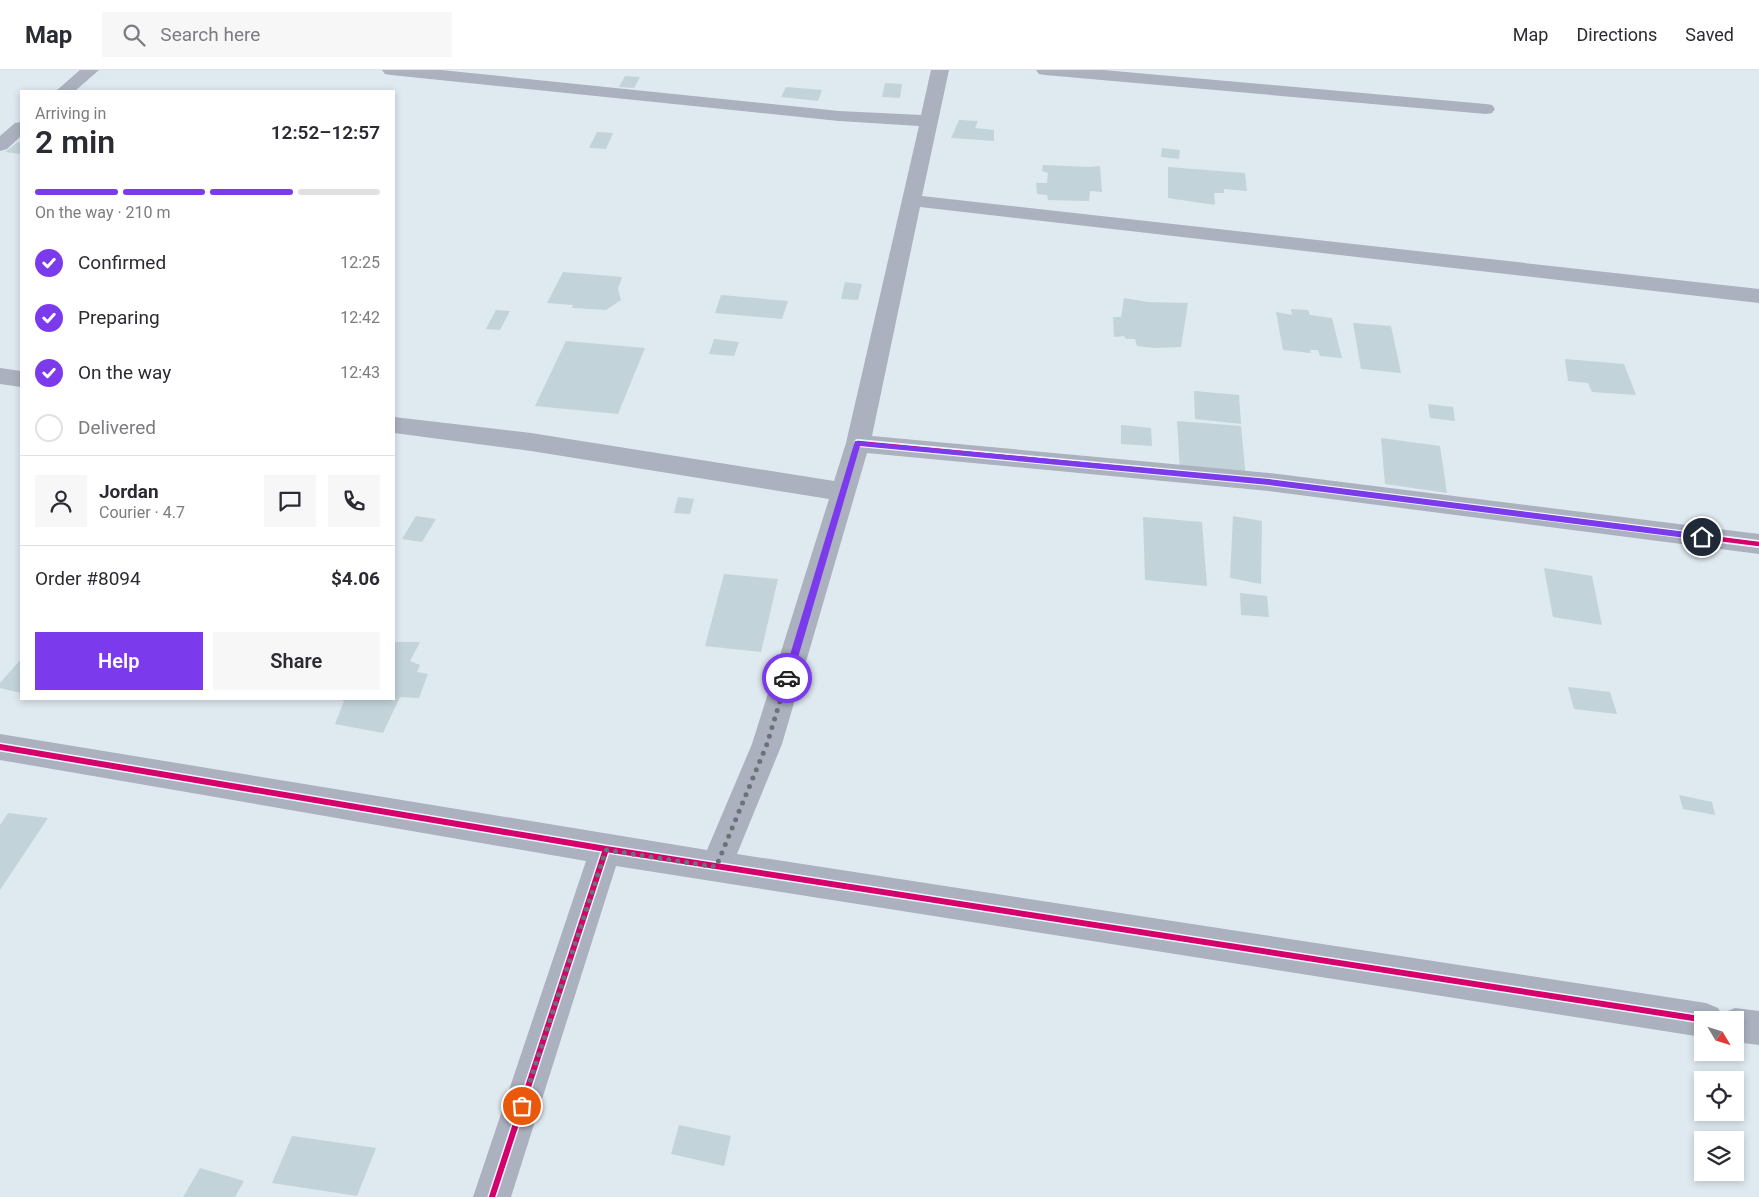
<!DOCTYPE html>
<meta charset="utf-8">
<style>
:root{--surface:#fff;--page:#f7f7f7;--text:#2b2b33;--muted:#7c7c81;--line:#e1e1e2;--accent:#7c3aed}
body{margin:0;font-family:Roboto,sans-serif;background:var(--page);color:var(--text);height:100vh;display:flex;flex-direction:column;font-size:19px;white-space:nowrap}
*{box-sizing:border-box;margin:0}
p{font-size:16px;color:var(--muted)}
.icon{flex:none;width:28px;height:28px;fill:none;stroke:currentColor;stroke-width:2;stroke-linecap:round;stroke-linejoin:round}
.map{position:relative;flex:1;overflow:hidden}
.side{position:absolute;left:20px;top:20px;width:375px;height:610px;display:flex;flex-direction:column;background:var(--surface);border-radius:0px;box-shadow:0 2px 8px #0003}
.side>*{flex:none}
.needle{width:32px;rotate:128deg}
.controls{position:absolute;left:1694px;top:941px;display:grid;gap:10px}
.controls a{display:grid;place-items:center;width:50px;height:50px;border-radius:0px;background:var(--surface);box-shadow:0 2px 8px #0003;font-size:25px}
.pin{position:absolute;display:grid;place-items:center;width:42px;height:42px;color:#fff;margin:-21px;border:2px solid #fff;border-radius:50%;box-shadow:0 1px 5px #0007}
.courier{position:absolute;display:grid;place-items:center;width:50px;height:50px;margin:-25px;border:4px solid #7c3aed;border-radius:50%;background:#fff;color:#222;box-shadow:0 1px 6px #0007}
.summary em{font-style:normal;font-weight:600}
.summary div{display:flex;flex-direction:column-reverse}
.summary{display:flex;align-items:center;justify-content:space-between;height:85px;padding:0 15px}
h1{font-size:32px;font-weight:600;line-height:38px}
.bar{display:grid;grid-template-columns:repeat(4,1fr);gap:8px 5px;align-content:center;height:60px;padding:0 15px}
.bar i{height:6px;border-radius:4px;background:var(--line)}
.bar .on{background:var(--accent)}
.bar p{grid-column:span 4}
.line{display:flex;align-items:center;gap:12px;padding:0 15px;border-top:1px solid var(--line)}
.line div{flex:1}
.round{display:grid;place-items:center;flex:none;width:52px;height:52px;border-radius:0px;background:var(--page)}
ol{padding:0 15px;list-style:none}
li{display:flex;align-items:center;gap:15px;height:55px}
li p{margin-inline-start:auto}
li .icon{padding:5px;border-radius:50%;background:var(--accent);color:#fff;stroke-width:4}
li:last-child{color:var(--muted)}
li i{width:28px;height:28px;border:2px solid var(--line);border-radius:50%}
.cta{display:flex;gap:10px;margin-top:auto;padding:10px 15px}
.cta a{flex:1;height:58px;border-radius:0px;background:var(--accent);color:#fff;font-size:20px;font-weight:600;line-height:58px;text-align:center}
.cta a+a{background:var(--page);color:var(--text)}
header{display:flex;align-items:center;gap:30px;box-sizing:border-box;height:70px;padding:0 25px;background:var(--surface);border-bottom:1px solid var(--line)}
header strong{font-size:24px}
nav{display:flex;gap:28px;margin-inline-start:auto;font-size:18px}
.search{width:350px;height:45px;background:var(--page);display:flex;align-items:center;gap:12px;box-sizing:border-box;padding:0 18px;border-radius:0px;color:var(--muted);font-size:19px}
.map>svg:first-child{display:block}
.building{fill:#c2d4d9}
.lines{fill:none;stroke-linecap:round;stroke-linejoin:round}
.street{fill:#abb1be;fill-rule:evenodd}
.cycleway-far1-casing{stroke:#ebf6fe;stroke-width:8}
.cycleway-casing{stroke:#ebf6fe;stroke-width:9}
.cycleway-far1{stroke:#d6006c;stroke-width:4.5}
.cycleway{stroke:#d6006c;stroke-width:6}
.route{fill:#7c3aed}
.done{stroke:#6b7378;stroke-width:5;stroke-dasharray:0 9}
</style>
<header>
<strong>Map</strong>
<div class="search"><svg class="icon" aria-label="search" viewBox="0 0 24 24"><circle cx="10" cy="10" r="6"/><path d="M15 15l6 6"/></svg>Search here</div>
<nav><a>Map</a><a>Directions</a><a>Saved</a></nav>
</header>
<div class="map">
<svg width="1759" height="1127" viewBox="0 0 1759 1127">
<rect width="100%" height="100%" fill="#dfe9f0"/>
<path class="building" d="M 625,6 L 640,7 L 634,18 L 619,17 Z
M 885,13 L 902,14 L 900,28 L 882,27 Z
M 786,17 L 822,20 L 818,31 L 781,27 Z
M 959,50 L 978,51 L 975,58 L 994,60 L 994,71 L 951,68 Z
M 597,62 L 613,63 L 606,79 L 589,78 Z
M 18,72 L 21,73 L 21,84 L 5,82 Z
M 1162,78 L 1180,80 L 1179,89 L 1161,87 Z
M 1043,95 L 1089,97 L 1100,96 L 1102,122 L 1090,121 L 1089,131 L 1048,130 L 1047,125 L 1037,124 L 1036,113 L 1047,113 L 1048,103 L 1042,101 Z
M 1168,97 L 1245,103 L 1247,121 L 1224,119 L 1224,123 L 1214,123 L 1215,135 L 1168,128 Z
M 563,202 L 622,207 L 618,219 L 621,230 L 606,240 L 572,238 L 573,235 L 547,233 Z
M 845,212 L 862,214 L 858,230 L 841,229 Z
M 721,225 L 788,231 L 782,249 L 715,243 Z
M 1124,228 L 1148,232 L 1188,233 L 1181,277 L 1154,278 L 1137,276 L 1135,269 L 1126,269 L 1124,266 L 1114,267 L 1113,247 L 1121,247 Z
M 1291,239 L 1308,240 L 1310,245 L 1332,248 L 1342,288 L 1320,286 L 1318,280 L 1310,280 L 1311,283 L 1283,280 L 1276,242 L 1292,245 Z
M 496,240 L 510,241 L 500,260 L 486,259 Z
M 1353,253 L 1391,256 L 1401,303 L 1361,299 Z
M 714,269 L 739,272 L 734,286 L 709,284 Z
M 566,271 L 645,278 L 618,344 L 535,336 Z
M 1565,289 L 1624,294 L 1636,325 L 1592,322 L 1588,313 L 1568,311 Z
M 1194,321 L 1239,325 L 1241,354 L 1195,349 Z
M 1428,334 L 1453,337 L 1455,351 L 1430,348 Z
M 1177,351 L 1241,356 L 1246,408 L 1180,402 Z
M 1121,355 L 1151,358 L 1152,376 L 1121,374 Z
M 1381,368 L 1440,376 L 1447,423 L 1385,414 Z
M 678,427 L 694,429 L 690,444 L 674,443 Z
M 416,446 L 436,449 L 422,472 L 402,469 Z
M 1233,446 L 1262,451 L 1261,514 L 1230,508 Z
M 1143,447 L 1202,452 L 1207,516 L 1145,510 Z
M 1544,498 L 1592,506 L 1602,555 L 1553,547 Z
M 724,504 L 778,509 L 761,582 L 705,576 Z
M 1240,523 L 1267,526 L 1269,547 L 1241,545 Z
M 394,572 L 420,572 L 410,591 L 420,595 L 417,602 L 428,604 L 419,628 L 400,627 L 383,663 L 335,654 L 344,631 L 338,629 L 394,629 Z
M 21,589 L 21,623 L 0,618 L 0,613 Z
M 1568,617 L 1610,622 L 1617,644 L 1574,639 Z
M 1679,725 L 1712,732 L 1715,745 L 1683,739 Z
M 8,743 L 48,748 L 0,820 L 0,755 Z
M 679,1055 L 731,1066 L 724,1096 L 671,1084 Z
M 292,1066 L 376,1078 L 357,1126 L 272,1113 Z
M 200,1098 L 244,1111 L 235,1127 L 183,1127 Z"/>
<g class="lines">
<path class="street" d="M 80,0 L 99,0 L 75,21 L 56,21 Z
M 382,0 L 441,0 L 839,41 L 921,45 L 931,0 L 949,0 L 922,126 L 1759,219 L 1759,233 L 920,137 L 872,366 L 1269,403 L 1759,464 L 1759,484 L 1269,421 L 867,383 L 782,674 L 737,784 L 1706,933 L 1718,938 L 1722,946 L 1723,943 L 1735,938 L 1759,941 L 1759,975 L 1735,972 L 1735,950 L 1702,950 L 1702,967 L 616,796 L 511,1127 L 473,1127 L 586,791 L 0,690 L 0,664 L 707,780 L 752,674 L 829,429 L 531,381 L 394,363 L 394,347 L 531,363 L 834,411 L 846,373 L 919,56 L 839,51 L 391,5 L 385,4 Z
M 1036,0 L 1103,0 L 1486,34 L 1492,35 L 1495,39 L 1492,43 L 1486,44 L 1045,5 L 1039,4 Z
M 21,52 L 21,66 L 7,79 L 0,81 L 0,66 L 15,53 Z
M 0,298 L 21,301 L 21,317 L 0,314 Z"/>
<defs>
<path id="cycleway-far1" d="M 858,373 L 1269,412 L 1759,474"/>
<path id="cycleway" d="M 0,677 L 606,779 L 492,1127
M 606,779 L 1706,950"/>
</defs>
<use href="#cycleway-far1" class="cycleway-far1-casing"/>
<use href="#cycleway" class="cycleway-casing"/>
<use href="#cycleway-far1" class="cycleway-far1"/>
<use href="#cycleway" class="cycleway"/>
</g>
<path class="route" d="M 855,371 L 1269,409 L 1702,464 L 1706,467 L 1702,470 L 1269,415 L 860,376 L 792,608 L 787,612 L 783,608 Z"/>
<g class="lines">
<path class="done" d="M 522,1036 L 606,780 L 716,797 L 767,674 L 787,608"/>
</g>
</svg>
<div class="controls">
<a><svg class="needle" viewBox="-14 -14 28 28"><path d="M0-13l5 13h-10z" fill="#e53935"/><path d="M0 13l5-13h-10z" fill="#7c7c81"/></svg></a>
<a><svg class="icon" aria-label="locate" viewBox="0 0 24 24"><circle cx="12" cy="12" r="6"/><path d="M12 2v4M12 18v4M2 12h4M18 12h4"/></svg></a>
<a><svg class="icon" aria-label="layers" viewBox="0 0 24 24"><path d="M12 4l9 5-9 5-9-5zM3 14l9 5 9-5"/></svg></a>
</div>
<div class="pin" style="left:522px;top:1036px;background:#ea580c"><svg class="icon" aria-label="bag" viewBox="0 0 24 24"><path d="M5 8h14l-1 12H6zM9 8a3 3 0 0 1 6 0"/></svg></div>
<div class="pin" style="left:1702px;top:467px;background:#1f2937"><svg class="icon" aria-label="home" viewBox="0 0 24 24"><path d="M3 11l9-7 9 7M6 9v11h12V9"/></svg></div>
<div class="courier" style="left:787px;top:608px"><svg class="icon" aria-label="car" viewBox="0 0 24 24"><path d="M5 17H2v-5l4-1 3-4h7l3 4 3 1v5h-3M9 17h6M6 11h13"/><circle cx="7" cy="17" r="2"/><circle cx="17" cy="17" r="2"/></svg></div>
<section class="side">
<div class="summary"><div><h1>2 min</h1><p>Arriving in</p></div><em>12:52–12:57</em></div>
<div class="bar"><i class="on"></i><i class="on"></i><i class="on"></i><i></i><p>On the way · 210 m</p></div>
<ol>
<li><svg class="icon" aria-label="check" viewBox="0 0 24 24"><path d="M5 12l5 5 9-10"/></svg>Confirmed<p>12:25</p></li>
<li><svg class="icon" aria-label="check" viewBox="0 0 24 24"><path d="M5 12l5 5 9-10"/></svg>Preparing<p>12:42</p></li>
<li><svg class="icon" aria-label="check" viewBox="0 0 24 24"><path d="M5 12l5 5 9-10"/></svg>On the way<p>12:43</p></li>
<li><i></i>Delivered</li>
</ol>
<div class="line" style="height:90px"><a class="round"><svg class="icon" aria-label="person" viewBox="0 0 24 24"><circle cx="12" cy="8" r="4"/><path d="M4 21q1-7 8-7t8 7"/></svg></a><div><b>Jordan</b><p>Courier · 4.7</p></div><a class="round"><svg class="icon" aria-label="chat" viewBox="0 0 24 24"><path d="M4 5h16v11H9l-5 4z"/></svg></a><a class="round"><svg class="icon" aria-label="phone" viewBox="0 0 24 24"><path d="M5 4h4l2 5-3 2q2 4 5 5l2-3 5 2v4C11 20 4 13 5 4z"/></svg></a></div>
<div class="line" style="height:65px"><div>Order #8094</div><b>$4.06</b></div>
<div class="cta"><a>Help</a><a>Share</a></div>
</section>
</div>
